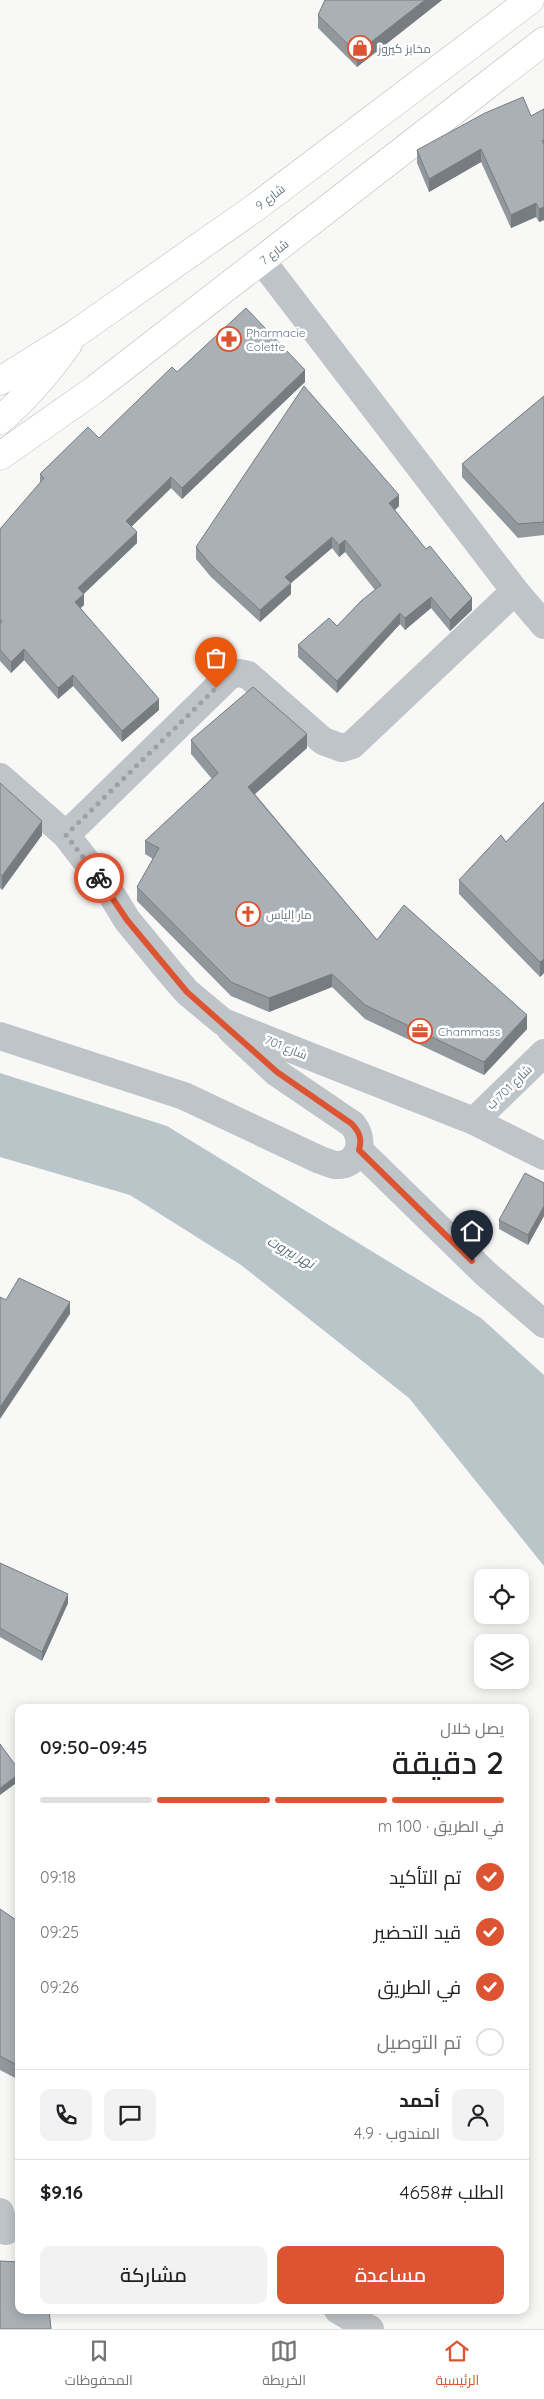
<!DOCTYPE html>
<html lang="ar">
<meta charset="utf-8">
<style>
:root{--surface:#fff;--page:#f2f2f2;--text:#202124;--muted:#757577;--line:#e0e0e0;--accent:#dc5432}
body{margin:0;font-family:Quicksand,Cairo,sans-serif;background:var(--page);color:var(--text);direction:rtl;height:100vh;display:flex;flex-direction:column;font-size:19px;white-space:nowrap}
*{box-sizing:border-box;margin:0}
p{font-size:16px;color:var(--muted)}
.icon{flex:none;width:28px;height:28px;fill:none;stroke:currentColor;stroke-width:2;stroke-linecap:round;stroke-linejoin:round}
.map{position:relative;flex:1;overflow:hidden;direction:ltr}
.panel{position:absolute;left:15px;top:1704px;width:514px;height:610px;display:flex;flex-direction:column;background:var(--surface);border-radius:10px;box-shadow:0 2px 12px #0003;direction:rtl}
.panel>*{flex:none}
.tools{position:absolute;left:474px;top:1569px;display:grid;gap:10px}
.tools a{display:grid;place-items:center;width:55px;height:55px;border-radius:10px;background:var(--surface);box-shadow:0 2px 12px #0003;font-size:25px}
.pin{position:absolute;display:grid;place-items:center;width:42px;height:42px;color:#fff;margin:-51px -21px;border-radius:50% 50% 50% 0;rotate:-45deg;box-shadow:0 0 5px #0007}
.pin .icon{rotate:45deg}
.courier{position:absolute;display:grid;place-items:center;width:50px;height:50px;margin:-25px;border:4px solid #dc5432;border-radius:50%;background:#fff;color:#222;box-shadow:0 1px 6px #0007}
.summary em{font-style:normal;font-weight:600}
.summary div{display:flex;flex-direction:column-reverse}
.summary{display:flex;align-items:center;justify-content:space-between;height:85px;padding:0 25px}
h1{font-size:32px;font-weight:600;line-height:38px}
.bar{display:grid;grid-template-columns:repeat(4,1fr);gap:8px 5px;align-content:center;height:60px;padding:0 25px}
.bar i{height:6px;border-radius:4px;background:var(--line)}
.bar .on{background:var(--accent)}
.bar p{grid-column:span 4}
.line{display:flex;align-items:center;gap:12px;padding:0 25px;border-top:1px solid var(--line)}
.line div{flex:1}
.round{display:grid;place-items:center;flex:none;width:52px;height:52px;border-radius:10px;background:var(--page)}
ol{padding:0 25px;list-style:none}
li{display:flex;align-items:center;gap:15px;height:55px}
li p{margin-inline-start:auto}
li .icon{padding:5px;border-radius:50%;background:var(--accent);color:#fff;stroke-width:4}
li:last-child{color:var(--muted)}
li i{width:28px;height:28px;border:2px solid var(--line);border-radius:50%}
.primary-button{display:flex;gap:10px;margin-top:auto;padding:10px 25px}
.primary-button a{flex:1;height:58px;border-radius:10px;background:var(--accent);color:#fff;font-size:20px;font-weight:600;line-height:58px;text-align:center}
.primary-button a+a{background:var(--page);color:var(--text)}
.tab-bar{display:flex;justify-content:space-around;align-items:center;height:70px;border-top:1px solid var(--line);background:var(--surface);font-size:14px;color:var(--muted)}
.tab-bar a{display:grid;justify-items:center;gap:2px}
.tab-bar .on{color:var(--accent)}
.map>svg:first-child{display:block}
.water{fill:#b9c5c9}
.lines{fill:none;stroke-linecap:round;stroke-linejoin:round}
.major-casing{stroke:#b3b8bc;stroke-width:29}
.minor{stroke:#bfc4c8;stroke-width:28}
.major{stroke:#fff;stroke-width:28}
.wall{fill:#91989d}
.shaded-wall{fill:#767c80}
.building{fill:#a9b1b7;stroke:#767c80}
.done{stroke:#98a3a9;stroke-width:5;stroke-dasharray:0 9}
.route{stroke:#dc5432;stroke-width:6}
.labels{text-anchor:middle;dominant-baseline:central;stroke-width:5;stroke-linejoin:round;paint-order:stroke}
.poi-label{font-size:12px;fill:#657580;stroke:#fff;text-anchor:start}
.street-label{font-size:12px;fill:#657580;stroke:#fff}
.water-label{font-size:14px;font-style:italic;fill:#5f747a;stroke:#fff}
</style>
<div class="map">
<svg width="544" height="2329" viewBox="0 0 544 2329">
<rect width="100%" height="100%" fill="#f8f8f6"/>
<path class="water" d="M 0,1073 L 167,1126 L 481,1318 L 544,1375 L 544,1566 L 409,1398 L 241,1265 L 130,1195 L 0,1157 Z"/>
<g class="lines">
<defs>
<path id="major" d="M 0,381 L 75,334 L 256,207 L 530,0
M 0,420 C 27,397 48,372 68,344
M 0,456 L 94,390 L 544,41"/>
</defs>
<use href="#major" class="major-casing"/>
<path class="minor" d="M 262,261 L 515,591 L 544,625
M 0,777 L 66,835 L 110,892 L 127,920 L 169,971 L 187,992 L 223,1022 L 474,1121 L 544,1156
M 66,835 L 230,675 L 239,673 L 248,675 L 323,741 L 342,748 L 352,745 L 515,591
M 0,1036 L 184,1096 L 320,1160 C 324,1161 330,1164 335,1165 C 358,1167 367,1141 352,1124 L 277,1073 L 231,1030
M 474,1121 L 544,1053
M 359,1150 L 486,1274 L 544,1324
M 0,2212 L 6,2231
M 338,2310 L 370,2329"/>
<use href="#major" class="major"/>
</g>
<path class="wall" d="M 442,0 L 357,67 L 318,28 L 318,15 Z
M 544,109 L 544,220 L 539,222 L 536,217 L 511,228 L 481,162 L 429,192 L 417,163 L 417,150 L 531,116 Z
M 177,372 L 305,382 L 182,499 L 171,488 L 131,527 L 137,543 L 84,594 L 84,605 L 80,608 L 159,710 L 122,742 L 73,686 L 58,699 L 24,660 L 11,673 L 0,661 L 0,530 L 40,483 L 40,474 L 99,438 Z
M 544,396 L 544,535 L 518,538 L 462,477 L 462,464 Z
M 399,506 L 395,510 L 472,610 L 450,631 L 431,608 L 405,630 L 400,624 L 337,693 L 298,657 L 298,645 L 337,626 L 375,590 L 345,552 L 339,557 L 332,548 L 291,583 L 291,594 L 260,622 L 211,577 L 196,559 L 196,547 Z
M 191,740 L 307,748 L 255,794 L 377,940 L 527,1029 L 484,1075 L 365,1019 L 332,987 L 269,1012 L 231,996 L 137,901 L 137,887 L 153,859 L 145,854 L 145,841 L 212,779 L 191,754 Z
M 0,783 L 42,835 L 2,890 L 0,888 Z
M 544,802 L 544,973 L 540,977 L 459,894 L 459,880 L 506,842 Z
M 544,1183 L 544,1216 L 528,1245 L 499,1229 L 499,1220 Z
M 0,1563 L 68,1603 L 42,1661 L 0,1637 Z
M 0,1909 L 19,1922 L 19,2080 L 0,2070 Z"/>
<path class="shaded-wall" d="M 425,0 L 442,0 L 357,67 L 357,53 Z
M 481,149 L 481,162 L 429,192 L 429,179 Z
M 536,203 L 536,217 L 511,228 L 511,215 Z
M 544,207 L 544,220 L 539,222 L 539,209 Z
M 305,370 L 305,382 L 182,499 L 182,488 Z
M 171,477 L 171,488 L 126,532 L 126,521 Z
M 399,495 L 399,506 L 389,515 L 389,503 Z
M 137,532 L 137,543 L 82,595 L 84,594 L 84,605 L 75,613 L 75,602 L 78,588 Z
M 332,537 L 332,548 L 291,583 L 291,594 L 260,622 L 260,610 L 285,577 Z
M 345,540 L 345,552 L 339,557 L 339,545 Z
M 431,597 L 431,608 L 405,630 L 405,618 Z
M 472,598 L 472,610 L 450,631 L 450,620 Z
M 400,613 L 400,624 L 337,693 L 337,681 Z
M 24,649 L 24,660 L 11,673 L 11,662 Z
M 73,675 L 73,686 L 58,699 L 58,688 Z
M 159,699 L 159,710 L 122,742 L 122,731 Z
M 307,734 L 307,748 L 248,800 L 248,787 Z
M 42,821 L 42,835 L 2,890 L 2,876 Z
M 544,959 L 544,973 L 540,977 L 540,962 Z
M 332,974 L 332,987 L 269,1012 L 269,998 Z
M 527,1015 L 527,1029 L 484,1075 L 484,1062 Z
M 544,1206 L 544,1216 L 528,1245 L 528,1235 Z
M 70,1302 L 70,1314 L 0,1419 L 0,1407 Z
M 68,1594 L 68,1603 L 42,1661 L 42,1652 Z
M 19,1774 L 19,1781 L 0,1795 L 0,1788 Z"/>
<path class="building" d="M 325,0 L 425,0 L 357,53 L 318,15 Z
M 523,97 L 531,116 L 544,109 L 544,141 L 542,140 L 544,145 L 544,207 L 539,209 L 536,203 L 511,215 L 481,149 L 429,179 L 417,150 L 485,113 Z
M 246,308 L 305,370 L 182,488 L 171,477 L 126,521 L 137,532 L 78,588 L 84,594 L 75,602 L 159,699 L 122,731 L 73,675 L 58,688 L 24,649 L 11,662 L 0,650 L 0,624 L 2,621 L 0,620 L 0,529 L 44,478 L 40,474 L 88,427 L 99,438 L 172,367 L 177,372 Z
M 304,386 L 399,495 L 389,503 L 426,549 L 430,546 L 472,598 L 450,620 L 431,597 L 405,618 L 400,613 L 337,681 L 298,645 L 329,618 L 337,626 L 361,601 L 381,585 L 345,540 L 339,545 L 332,537 L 285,577 L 291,583 L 260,610 L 211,565 L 196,547 Z
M 544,396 L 544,522 L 518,524 L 462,464 Z
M 253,687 L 307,734 L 248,787 L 377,940 L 404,905 L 527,1015 L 484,1062 L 365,1005 L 332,974 L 269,998 L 231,982 L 137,887 L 159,848 L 145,841 L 218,773 L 191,740 Z
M 0,783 L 42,821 L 2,876 L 0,874 Z
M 544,802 L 544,959 L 540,962 L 459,880 L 501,835 L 506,842 Z
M 525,1173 L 544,1183 L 544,1206 L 528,1235 L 499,1220 Z
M 19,1278 L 70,1302 L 0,1407 L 0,1297 L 6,1300 Z
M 0,1563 L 68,1594 L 42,1652 L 0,1628 Z
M 0,1744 L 19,1770 L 19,1774 L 0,1788 Z
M 0,1909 L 19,1922 L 19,2066 L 0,2056 Z
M 0,2261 L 19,2262 L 19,2310 L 49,2310 L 51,2329 L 0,2329 Z"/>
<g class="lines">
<path class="done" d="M 99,878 L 66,835 L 216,688"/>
<path class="route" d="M 99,878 L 127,920 L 187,992 L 277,1072 L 352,1124 C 360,1133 362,1139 359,1150 L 472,1261"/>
</g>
<defs>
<symbol id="shop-ring" viewBox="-11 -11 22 22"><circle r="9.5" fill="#fff" stroke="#dc5432" stroke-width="1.5"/><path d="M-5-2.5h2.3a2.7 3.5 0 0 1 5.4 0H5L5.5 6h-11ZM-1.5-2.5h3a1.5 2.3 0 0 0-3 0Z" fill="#dc5432"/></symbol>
<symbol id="pharmacy-ring" viewBox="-11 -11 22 22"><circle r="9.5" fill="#fff" stroke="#dc5432" stroke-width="1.5"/><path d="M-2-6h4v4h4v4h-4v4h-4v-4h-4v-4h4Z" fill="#dc5432"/></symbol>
<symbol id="church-ring" viewBox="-11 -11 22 22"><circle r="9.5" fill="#fff" stroke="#dc5432" stroke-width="1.5"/><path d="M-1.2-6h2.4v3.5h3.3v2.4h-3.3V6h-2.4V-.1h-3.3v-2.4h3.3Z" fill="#dc5432"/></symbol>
<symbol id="office-ring" viewBox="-11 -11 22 22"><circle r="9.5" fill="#fff" stroke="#dc5432" stroke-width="1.5"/><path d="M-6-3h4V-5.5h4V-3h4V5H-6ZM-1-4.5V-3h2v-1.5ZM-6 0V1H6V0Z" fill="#dc5432"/></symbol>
</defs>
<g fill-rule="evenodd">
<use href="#shop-ring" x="346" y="34" width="28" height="28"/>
<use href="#pharmacy-ring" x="215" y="325" width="28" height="28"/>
<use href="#church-ring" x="234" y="900" width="28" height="28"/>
<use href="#office-ring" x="406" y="1017" width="28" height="28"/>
</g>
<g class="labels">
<g class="poi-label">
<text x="378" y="48">مخابز كيروز</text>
<text x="246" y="332">Pharmacie<tspan x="246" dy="14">Colette</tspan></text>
<text x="266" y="914">مار إلياس</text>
<text x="438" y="1031">Chammass</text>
</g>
<g class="street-label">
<text transform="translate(270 197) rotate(-37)">شارع 9</text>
<text transform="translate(274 252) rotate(-38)">شارع 7</text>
<text transform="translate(286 1047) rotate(22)">شارع 701</text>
<text transform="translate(509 1087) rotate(-44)">شارع 701 ب</text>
</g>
<g class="water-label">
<text transform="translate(291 1252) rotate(29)">نهر بيروت</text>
</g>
</g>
</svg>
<div class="tools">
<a><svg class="icon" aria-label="locate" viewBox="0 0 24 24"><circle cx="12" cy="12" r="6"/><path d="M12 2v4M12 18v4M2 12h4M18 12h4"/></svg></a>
<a><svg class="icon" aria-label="layers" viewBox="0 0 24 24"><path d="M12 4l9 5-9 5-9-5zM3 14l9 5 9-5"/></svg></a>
</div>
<div class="pin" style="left:216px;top:688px;background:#ea580c"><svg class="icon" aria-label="bag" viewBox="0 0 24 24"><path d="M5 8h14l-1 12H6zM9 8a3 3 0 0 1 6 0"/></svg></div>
<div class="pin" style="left:472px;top:1261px;background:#1f2937"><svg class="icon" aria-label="home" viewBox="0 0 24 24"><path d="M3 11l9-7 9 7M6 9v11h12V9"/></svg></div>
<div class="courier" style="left:99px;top:878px"><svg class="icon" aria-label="bike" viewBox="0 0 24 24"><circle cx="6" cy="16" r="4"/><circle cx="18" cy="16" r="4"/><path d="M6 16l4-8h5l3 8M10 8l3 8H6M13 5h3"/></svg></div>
<section class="panel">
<div class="summary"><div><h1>2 دقيقة</h1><p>يصل خلال</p></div><em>09:45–09:50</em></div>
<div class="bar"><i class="on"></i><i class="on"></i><i class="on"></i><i></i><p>في الطريق · 100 m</p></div>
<ol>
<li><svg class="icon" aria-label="check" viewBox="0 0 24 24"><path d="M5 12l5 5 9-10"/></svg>تم التأكيد<p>09:18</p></li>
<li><svg class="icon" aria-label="check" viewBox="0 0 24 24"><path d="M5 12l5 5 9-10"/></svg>قيد التحضير<p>09:25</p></li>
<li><svg class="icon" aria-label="check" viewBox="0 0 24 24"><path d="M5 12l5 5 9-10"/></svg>في الطريق<p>09:26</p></li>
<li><i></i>تم التوصيل</li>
</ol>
<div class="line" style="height:90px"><a class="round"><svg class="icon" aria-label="person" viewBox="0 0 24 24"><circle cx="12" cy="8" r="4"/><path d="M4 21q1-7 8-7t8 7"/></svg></a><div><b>أحمد</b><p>المندوب · 4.9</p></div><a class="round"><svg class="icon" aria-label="chat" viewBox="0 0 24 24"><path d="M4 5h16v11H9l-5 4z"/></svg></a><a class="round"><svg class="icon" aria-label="phone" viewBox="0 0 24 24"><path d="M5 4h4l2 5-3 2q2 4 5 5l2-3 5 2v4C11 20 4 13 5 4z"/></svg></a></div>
<div class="line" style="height:65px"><div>الطلب #4658</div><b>$9.16</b></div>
<div class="primary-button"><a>مساعدة</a><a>مشاركة</a></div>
</section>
</div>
<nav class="tab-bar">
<a class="on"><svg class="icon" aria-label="home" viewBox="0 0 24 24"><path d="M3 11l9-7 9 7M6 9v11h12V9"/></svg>الرئيسية</a>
<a><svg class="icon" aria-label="map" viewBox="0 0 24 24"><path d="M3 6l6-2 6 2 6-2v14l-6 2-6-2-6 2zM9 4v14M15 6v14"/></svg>الخريطة</a>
<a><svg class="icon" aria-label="saved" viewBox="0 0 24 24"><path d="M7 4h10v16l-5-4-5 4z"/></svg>المحفوظات</a>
</nav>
